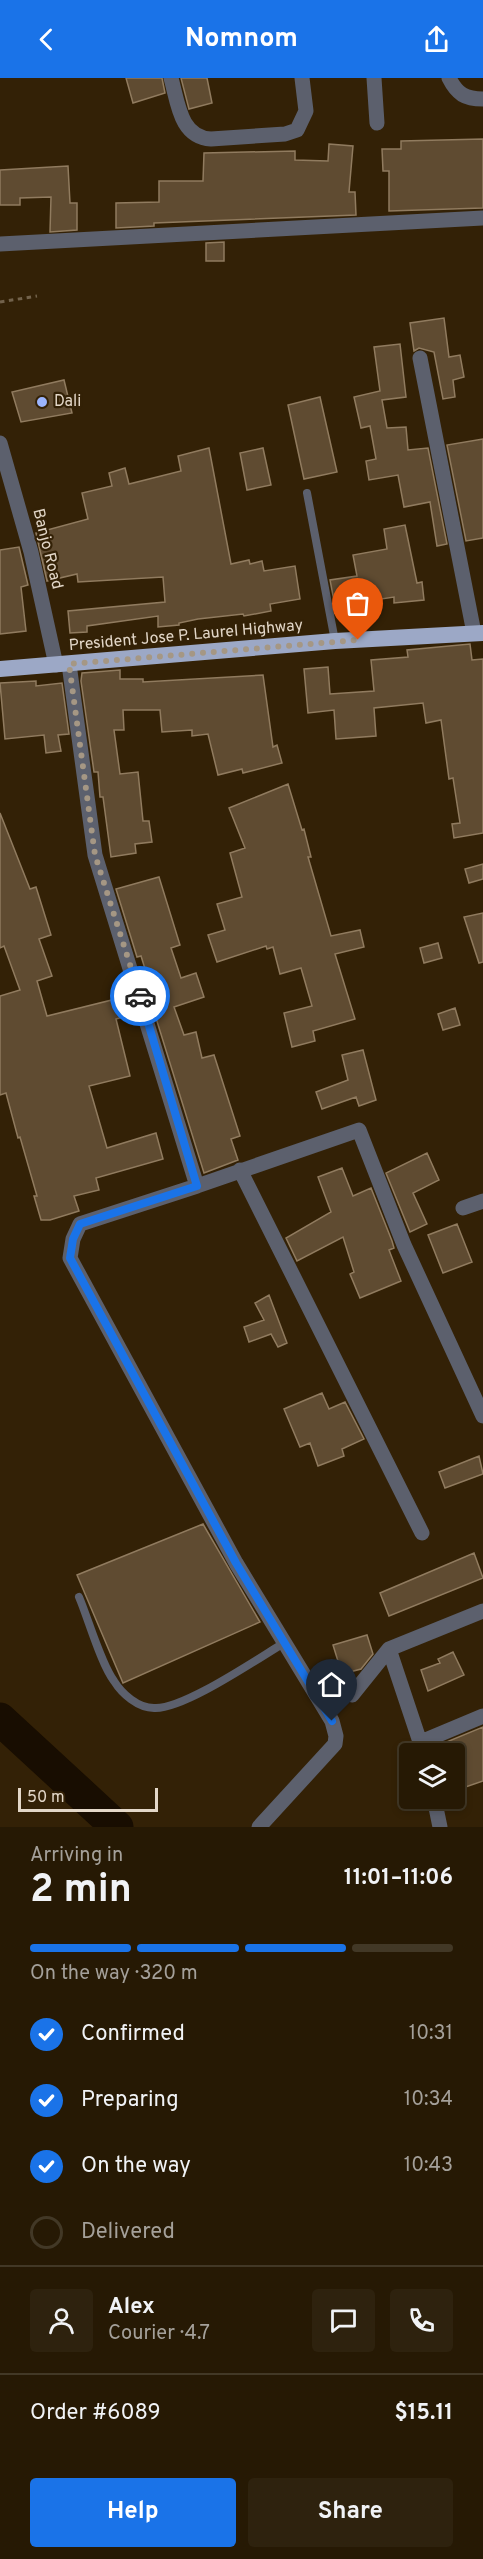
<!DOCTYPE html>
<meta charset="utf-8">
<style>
:root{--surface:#261904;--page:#2e220e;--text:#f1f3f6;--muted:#a4a09a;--line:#423826;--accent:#1a73e8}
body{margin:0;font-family:Overpass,sans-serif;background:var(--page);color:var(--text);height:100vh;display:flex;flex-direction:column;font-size:22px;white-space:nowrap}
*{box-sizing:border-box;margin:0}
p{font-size:20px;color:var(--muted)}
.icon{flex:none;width:33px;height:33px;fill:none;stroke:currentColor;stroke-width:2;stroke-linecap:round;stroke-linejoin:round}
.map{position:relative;height:1749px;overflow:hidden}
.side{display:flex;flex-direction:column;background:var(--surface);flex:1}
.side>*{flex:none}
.fabs{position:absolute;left:399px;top:1665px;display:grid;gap:12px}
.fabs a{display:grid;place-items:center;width:66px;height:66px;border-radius:6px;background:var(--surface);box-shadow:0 3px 9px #0003,0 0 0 2px var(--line);font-size:30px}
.scale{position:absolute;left:18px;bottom:15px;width:140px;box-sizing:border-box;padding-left:6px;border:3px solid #e3d7c8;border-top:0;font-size:16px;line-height:21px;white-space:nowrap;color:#e3d7c8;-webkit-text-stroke:4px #332106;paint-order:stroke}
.pin{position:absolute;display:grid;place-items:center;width:51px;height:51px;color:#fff;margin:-62px -26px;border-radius:50% 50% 50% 0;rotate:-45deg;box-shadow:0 0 6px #0007}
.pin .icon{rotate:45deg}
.courier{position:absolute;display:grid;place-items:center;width:60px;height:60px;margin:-30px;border:4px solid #1a73e8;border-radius:50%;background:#fff;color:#222;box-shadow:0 2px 8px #0007}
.overview em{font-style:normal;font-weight:700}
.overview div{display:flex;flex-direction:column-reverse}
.overview{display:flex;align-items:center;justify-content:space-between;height:102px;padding:0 30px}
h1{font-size:39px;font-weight:700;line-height:45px}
.bar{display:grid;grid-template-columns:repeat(4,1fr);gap:9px 6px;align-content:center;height:72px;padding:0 30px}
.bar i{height:8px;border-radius:4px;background:var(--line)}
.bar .active{background:var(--accent)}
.bar p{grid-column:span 4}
.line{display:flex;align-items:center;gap:15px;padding:0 30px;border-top:2px solid var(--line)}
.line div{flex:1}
.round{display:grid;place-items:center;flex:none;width:63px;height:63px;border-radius:6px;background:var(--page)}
ol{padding:0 30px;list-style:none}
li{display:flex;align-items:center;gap:18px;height:66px}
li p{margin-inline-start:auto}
li .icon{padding:6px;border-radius:50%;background:var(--accent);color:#fff;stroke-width:4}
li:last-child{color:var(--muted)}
li i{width:33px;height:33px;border:3px solid var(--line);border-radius:50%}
.cta{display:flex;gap:12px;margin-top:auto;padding:12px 30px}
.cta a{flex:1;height:69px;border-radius:6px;background:var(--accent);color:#fff;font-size:24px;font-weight:700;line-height:69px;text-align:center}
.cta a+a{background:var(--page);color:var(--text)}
header{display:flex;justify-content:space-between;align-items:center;height:78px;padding:0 30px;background:var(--accent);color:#fff;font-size:27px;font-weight:700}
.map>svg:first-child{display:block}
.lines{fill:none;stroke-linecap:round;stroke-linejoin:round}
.river{stroke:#180d01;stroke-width:33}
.building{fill:#5f4b31;stroke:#907b5f;stroke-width:1.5}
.path{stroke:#72624b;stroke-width:3;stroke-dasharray:4.5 4.5;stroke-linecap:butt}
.service{stroke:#5c606d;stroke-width:8}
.minor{stroke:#5c606d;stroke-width:15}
.tertiary{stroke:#5c606d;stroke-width:15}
.trunk{stroke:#9ca8c6;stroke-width:16}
.done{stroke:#a59784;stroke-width:6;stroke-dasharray:0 10.8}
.route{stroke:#1a73e8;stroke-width:8}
.poi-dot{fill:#9bb4fd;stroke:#332106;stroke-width:2}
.labels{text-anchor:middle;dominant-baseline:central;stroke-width:4.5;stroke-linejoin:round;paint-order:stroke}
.poi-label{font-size:16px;fill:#e3d7c8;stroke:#332106;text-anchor:start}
.street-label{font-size:16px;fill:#e3d7c8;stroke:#332106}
</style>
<header><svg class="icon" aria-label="back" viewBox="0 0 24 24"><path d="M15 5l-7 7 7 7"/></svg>Nomnom<svg class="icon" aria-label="share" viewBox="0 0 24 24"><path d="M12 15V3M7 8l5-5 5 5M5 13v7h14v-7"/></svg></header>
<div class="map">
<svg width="483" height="1749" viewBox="0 0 483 1749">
<rect width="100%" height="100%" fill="#332106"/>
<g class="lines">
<path class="river" d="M 0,1641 L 117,1749"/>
</g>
<path class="building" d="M 126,0 L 162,0 L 165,15 L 133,25 Z
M 181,0 L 207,0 L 212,25 L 189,31 Z
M 483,61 L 483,130 L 389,133 L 389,93 L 383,93 L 382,71 L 401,71 L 401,63 Z
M 329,66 L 353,68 L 349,114 L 355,114 L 356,137 L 154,145 L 154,148 L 116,150 L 116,125 L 159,124 L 159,103 L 203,103 L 204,75 L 295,73 L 295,82 L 328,83 Z
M 68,88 L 70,125 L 77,125 L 77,152 L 50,154 L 51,119 L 20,120 L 20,127 L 0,127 L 0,92 Z
M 224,164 L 224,183 L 206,183 L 206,165 Z
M 444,240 L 449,279 L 460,277 L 464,299 L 453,302 L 455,319 L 443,321 L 434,274 L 419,270 L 414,273 L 410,245 Z
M 400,266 L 406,319 L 382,322 L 387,350 L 406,349 L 408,372 L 428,370 L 447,466 L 437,468 L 430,424 L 404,429 L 398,397 L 369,402 L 366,383 L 376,381 L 370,348 L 361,350 L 354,319 L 380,313 L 374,269 Z
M 64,302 L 72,335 L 21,344 L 12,314 Z
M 320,319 L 337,394 L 304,401 L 288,327 Z
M 483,361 L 483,460 L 466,463 L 447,367 Z
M 209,370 L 231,486 L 249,482 L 250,486 L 262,483 L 264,493 L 295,488 L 300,521 L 270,526 L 271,533 L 244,538 L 243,536 L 198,541 L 179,545 L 179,547 L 158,549 L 158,538 L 87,548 L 87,554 L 70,555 L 68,533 L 165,524 L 163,499 L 78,504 L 77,496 L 47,503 L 36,455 L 88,441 L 82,415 L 112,408 L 109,395 L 125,390 L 129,406 L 181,393 L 178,378 Z
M 263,370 L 271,407 L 247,412 L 240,375 Z
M 405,447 L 417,505 L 422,504 L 424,522 L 394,525 L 394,519 L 335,528 L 330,502 L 357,498 L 353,477 L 387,471 L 384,451 Z
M 19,469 L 28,507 L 21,509 L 26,553 L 0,556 L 0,472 Z
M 470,566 L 472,582 L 483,581 L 483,755 L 454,760 L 452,746 L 460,745 L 453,700 L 449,701 L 441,642 L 426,645 L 423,625 L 374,630 L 376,658 L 336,661 L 334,632 L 308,635 L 304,591 L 328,589 L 330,616 L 374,613 L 371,582 L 408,579 L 407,572 Z
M 120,592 L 120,601 L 143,601 L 143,604 L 263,597 L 273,669 L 277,667 L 282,685 L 243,695 L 242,691 L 218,697 L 208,656 L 192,658 L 192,652 L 162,654 L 160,632 L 123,632 L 124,652 L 114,652 L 120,696 L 138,694 L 143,743 L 149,743 L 152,764 L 135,766 L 136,775 L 111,779 L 103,719 L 100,719 L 98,694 L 94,694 L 81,603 L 82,595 Z
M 36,603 L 36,608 L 62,605 L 69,656 L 58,657 L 61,673 L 46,675 L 44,657 L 5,661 L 0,605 Z
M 288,706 L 302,752 L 304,751 L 311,779 L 308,779 L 331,858 L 360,852 L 364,869 L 335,876 L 355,941 L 313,953 L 315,963 L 292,969 L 284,935 L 312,928 L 301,890 L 280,896 L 273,869 L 267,871 L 266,868 L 217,884 L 208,857 L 225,852 L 217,826 L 242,819 L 230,775 L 245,770 L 229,730 Z
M 0,735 L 30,811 L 36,809 L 51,857 L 39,861 L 52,898 L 37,903 L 47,938 L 128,918 L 134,936 L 116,941 L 130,998 L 89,1008 L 107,1070 L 156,1055 L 163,1081 L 96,1100 L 99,1112 L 74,1118 L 79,1133 L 50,1142 L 41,1142 L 34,1118 L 37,1118 L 20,1059 L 18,1060 L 6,1015 L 0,1017 L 0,918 L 20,912 L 4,868 L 0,870 Z
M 483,786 L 483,801 L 469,805 L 465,791 Z
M 159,799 L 180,867 L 171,870 L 181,900 L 196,895 L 204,919 L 174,929 L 184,957 L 196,954 L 202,980 L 214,977 L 240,1058 L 231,1061 L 238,1082 L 204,1095 L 147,911 L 151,910 L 141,878 L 137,879 L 116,811 Z
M 483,835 L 483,884 L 479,885 L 464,839 Z
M 438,865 L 442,880 L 424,885 L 420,870 Z
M 455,930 L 460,947 L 443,952 L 438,936 Z
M 363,972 L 376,1022 L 359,1028 L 356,1019 L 322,1031 L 316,1014 L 348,1002 L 342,977 Z
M 427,1075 L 439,1102 L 413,1115 L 427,1146 L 410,1154 L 386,1095 Z
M 342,1090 L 353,1118 L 371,1110 L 392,1163 L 394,1170 L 389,1172 L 401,1203 L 360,1220 L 350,1196 L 354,1194 L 343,1159 L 297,1183 L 286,1160 L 331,1134 L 318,1099 Z
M 457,1146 L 472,1184 L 443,1195 L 428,1157 Z
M 269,1217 L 287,1265 L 278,1269 L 271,1256 L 249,1264 L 244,1249 L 264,1242 L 255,1225 Z
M 322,1315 L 329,1331 L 345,1324 L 364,1361 L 342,1371 L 344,1378 L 318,1388 L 310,1365 L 300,1369 L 284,1331 Z
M 479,1378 L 483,1396 L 445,1410 L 439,1394 Z
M 203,1446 L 260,1544 L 123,1605 L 77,1497 Z
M 474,1475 L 483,1500 L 389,1538 L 380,1515 Z
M 367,1557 L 373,1576 L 361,1591 L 342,1596 L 333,1567 Z
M 453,1574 L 464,1597 L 428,1613 L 421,1592 L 440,1585 L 438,1581 Z
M 483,1649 L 483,1703 L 454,1713 L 454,1676 L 433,1676 L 432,1670 Z"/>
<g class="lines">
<path class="path" d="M 0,224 L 37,218"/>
<path class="service" d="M 307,415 L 335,563
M 79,1519 C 88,1540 101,1586 114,1603 C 122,1616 138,1630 154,1630 C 183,1632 257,1581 284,1565"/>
<path class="minor" d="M 171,0 C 178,25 180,59 211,61 L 285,56 L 297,52 L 306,33 L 302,0
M 374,0 L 377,45
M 449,0 C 457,16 465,21 483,21
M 0,166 L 483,140
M 420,280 L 474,555
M 69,586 L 95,777 L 197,1108 L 80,1146 L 73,1161 L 70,1180 L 236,1485 L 332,1643 L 336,1658 L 335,1666 L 259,1749
M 240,1092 L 422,1455
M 197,1108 L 359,1052 L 404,1167 L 483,1338
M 463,1130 L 483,1123
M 352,1617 L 389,1571
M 421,1664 L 483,1638
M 424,1676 L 389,1571 L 483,1533
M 434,1720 L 440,1749"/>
<path class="tertiary" d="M 0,365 L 31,474 L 56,587"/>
<path class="trunk" d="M 0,591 L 335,563 L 483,555"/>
</g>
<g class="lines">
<path class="done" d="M 140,918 L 95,777 L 69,586 L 358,562"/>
<path class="route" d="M 140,918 L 197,1108 L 80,1146 L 73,1161 L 70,1180 L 236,1485 L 332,1643"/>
</g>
<circle class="poi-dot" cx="42" cy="324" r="6"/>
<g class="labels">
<g class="poi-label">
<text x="54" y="324">Dali</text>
</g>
<g class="street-label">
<text transform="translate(47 471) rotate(76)">Banjo Road</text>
<text transform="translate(186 558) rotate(-5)">President Jose P. Laurel Highway</text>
</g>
</g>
</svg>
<div class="fabs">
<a><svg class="icon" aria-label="layers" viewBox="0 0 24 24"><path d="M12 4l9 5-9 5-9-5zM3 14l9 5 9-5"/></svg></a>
</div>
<div class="scale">50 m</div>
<div class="pin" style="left:358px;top:562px;background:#ea580c"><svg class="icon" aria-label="bag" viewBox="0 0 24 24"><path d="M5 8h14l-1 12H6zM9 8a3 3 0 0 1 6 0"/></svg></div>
<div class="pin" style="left:332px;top:1643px;background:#1f2937"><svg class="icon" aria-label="home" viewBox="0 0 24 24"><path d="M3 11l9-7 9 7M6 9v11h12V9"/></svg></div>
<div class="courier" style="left:140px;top:918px"><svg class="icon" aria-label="car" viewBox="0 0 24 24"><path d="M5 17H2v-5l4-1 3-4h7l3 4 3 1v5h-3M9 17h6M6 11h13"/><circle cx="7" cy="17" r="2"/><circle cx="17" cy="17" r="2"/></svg></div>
</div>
<section class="side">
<div class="overview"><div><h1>2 min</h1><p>Arriving in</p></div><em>11:01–11:06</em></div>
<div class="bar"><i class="active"></i><i class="active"></i><i class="active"></i><i></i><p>On the way · 320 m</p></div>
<ol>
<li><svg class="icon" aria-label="check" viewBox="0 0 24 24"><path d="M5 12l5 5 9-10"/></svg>Confirmed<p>10:31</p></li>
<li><svg class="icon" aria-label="check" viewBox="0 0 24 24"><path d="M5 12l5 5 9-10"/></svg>Preparing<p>10:34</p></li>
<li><svg class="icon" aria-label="check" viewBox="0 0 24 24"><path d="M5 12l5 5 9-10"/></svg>On the way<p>10:43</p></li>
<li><i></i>Delivered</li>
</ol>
<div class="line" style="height:108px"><a class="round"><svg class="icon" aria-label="person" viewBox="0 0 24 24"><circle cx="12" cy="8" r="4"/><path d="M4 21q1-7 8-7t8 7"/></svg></a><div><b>Alex</b><p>Courier · 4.7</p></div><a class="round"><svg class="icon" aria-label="chat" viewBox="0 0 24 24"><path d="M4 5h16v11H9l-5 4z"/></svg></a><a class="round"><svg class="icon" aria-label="phone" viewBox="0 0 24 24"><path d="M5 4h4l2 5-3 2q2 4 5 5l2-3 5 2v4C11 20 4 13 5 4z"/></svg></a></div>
<div class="line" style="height:78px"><div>Order #6089</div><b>$15.11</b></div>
<div class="cta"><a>Help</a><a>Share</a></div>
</section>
